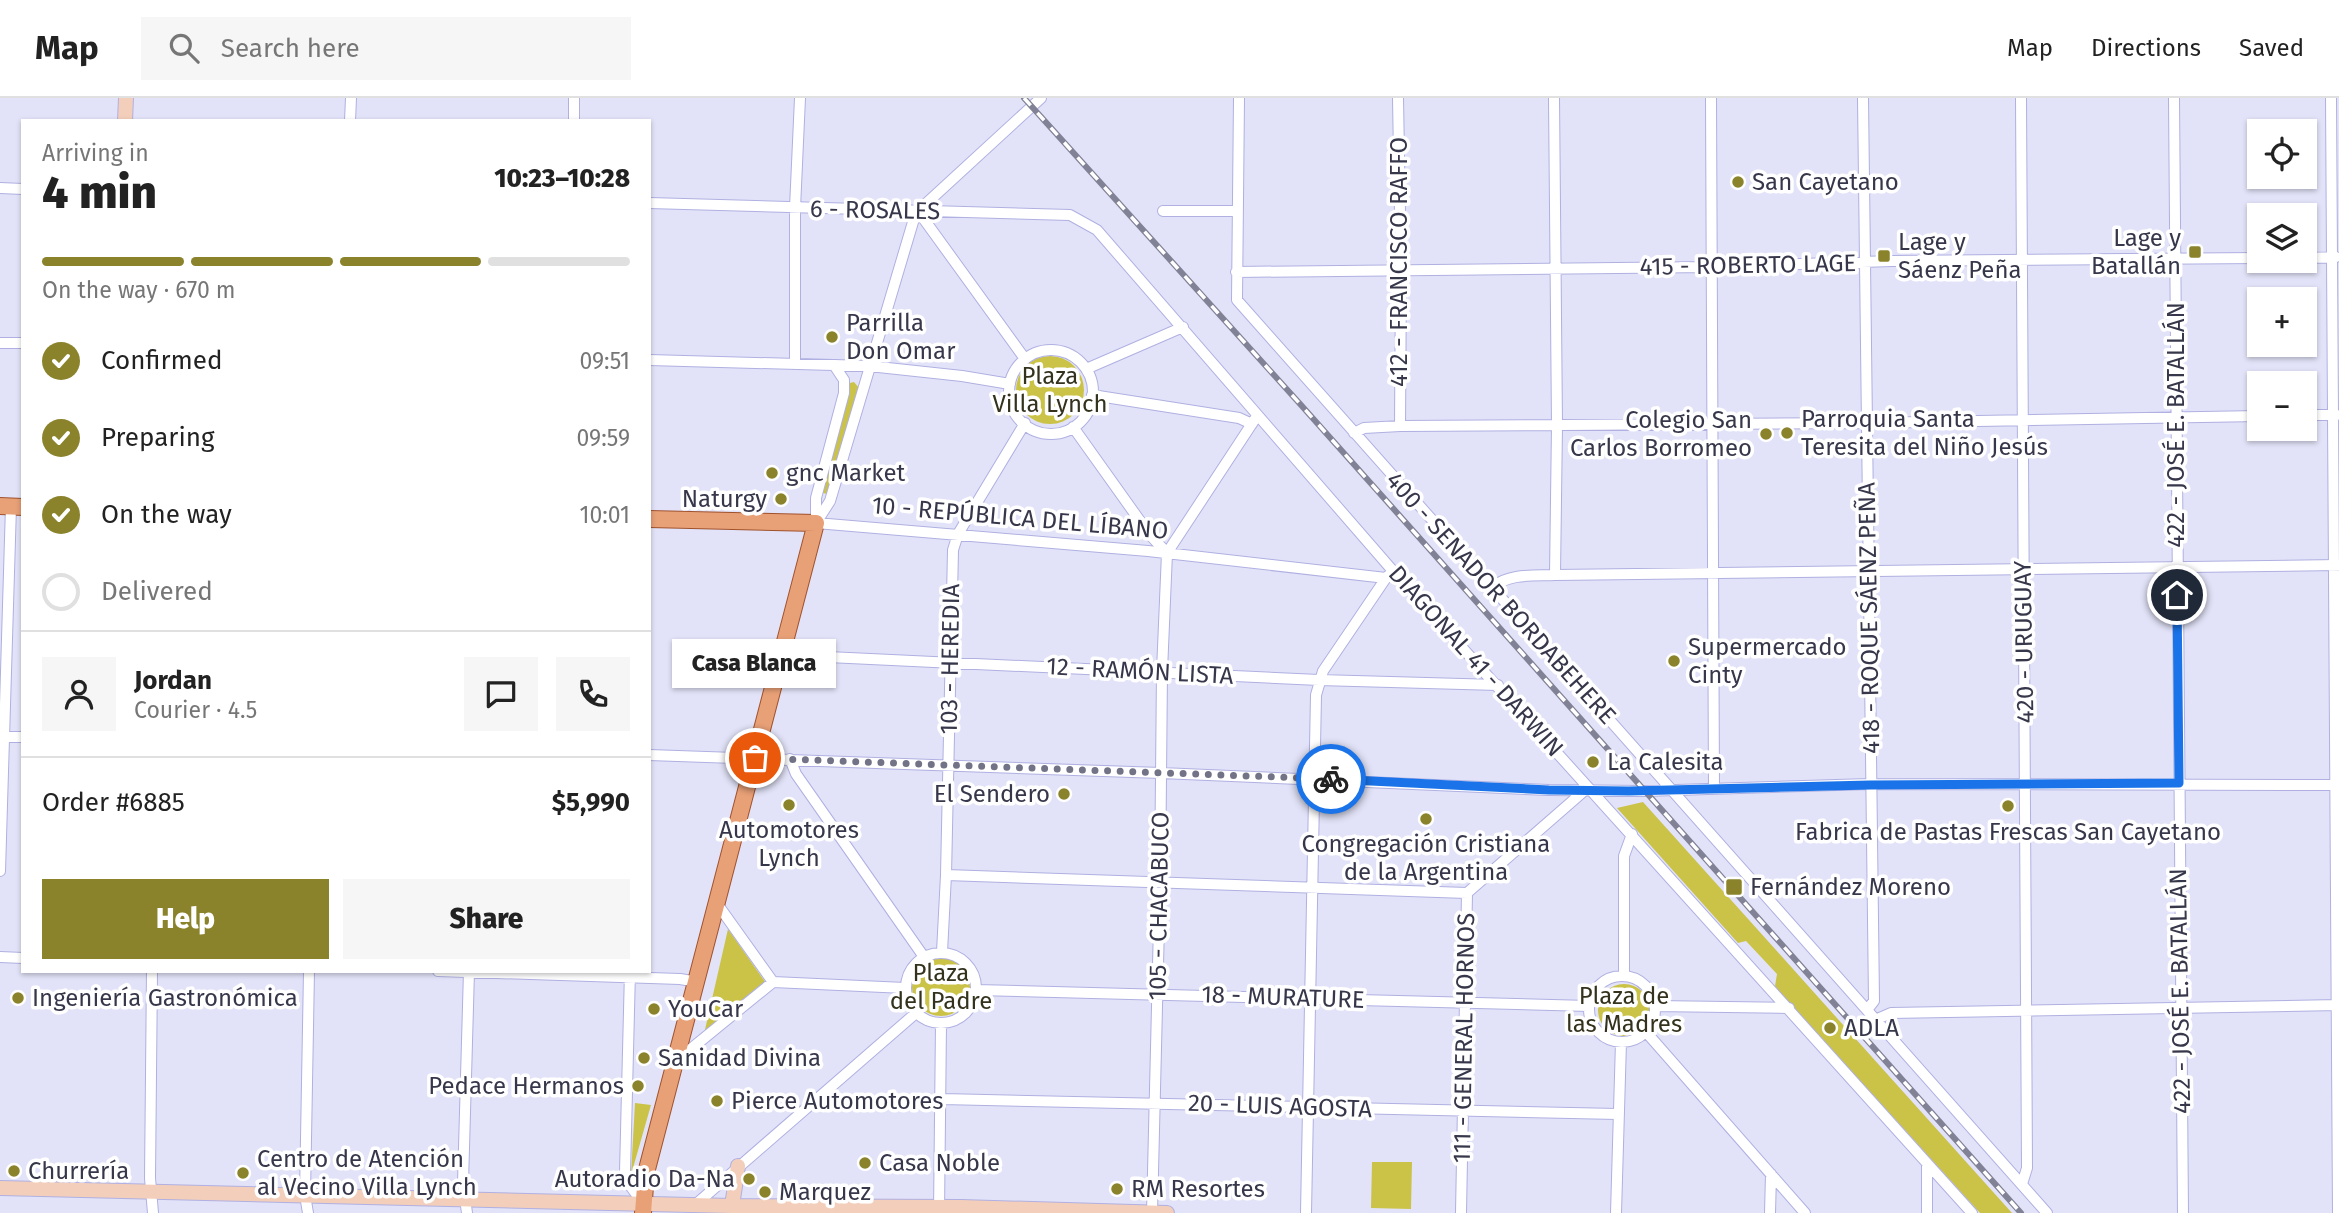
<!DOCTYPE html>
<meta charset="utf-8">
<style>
:root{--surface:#fff;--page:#f6f6f6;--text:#222;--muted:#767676;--line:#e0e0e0;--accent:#8a832b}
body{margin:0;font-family:"Fira Sans",sans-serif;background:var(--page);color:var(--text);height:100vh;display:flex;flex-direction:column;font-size:26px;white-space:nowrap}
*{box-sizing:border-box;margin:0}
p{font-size:23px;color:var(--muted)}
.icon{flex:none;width:38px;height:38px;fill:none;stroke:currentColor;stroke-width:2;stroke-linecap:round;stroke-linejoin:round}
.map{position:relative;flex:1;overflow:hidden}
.drawer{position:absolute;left:21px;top:21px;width:630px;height:854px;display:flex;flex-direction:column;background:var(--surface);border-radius:0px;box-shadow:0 2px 5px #0004}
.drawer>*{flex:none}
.controls{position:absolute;left:2247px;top:21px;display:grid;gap:14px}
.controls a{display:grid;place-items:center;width:70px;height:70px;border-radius:0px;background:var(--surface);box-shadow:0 2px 5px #0004;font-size:35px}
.pin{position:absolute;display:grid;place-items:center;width:60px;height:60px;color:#fff;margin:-30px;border:4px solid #fff;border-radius:50%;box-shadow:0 2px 7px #0007}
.courier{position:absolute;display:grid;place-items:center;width:70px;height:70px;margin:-35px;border:5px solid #1a73e8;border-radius:50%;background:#fff;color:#222;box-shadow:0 2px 9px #0007}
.bubble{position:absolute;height:49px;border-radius:0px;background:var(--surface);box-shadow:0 2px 5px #0004;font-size:23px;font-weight:800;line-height:49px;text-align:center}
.headline em{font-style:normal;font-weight:800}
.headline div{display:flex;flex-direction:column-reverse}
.headline{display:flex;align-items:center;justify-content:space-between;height:119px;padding:0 21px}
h1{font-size:46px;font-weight:800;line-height:52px}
.bar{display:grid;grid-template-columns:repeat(4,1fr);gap:10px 7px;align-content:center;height:84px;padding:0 21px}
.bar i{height:9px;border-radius:5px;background:var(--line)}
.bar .active{background:var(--accent)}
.bar p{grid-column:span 4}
.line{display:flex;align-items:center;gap:18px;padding:0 21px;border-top:2px solid var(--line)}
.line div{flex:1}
.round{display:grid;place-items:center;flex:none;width:74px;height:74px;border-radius:0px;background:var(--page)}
ol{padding:0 21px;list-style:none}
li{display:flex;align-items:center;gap:21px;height:77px}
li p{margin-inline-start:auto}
li .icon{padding:7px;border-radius:50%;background:var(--accent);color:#fff;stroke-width:4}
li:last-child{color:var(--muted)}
li i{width:38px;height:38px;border:4px solid var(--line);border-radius:50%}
.cta{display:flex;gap:14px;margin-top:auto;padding:14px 21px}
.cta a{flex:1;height:80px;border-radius:0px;background:var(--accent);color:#fff;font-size:28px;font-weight:800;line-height:80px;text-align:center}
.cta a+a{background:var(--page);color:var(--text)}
header{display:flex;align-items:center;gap:42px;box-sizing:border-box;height:98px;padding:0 35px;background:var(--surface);border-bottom:2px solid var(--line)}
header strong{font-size:33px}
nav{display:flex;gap:38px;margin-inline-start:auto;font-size:24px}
.search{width:490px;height:63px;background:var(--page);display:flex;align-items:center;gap:18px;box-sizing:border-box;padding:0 24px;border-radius:0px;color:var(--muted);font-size:26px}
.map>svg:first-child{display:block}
.green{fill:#cbc248}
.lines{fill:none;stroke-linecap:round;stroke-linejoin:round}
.street-casing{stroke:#b0b0e2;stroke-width:12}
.secondary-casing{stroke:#b0b0e2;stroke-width:16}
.primary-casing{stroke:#a0522d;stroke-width:18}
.street{stroke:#fff;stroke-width:10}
.secondary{stroke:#f3cfbb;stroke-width:14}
.primary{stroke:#e8a077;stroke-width:16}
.rail-casing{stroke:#828297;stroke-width:6}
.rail{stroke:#fff;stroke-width:3.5;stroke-dasharray:10;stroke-linecap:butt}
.done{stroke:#737388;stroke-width:7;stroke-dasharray:0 12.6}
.route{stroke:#1a73e8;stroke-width:9}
.poi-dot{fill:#8a832b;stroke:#fff;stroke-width:2.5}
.labels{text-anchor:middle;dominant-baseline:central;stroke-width:7;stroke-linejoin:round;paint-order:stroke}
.poi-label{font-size:24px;fill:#37374b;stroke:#fff;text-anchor:start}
.street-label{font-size:24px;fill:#37374b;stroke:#fff}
.park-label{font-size:24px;fill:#34321d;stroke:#fff}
</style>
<header>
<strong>Map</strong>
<div class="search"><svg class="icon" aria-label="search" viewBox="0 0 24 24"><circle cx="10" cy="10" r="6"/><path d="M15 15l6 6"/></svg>Search here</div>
<nav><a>Map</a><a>Directions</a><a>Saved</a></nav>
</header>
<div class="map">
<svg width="2339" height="1115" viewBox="0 0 2339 1115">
<rect width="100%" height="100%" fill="#e2e3f8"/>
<path class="green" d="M1016 292a34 34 0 1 1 68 0a34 34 0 1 1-68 0Z
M 854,284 L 859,290 L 827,396 L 823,395 L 821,392 L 850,285 Z
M 1643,704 L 2012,1115 L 1980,1115 L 1784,899 L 1775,888 L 1777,876 L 1746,843 L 1738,845 L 1617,710 Z
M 728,831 L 766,885 L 704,936 Z
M912 889a29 29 0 1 1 58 0a29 29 0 1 1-58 0Z
M1598 912a26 26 0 1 1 52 0a26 26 0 1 1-52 0Z
M 635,1005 L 651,1007 L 631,1077 Z
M 1372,1064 L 1412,1064 L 1411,1111 L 1371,1110 Z"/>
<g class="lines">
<defs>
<path id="street" d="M 1239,0 L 1237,202 L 2047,1115
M 1398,0 L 1401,173 L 1400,328
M 1554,0 L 1557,327 L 1555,477
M 1711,0 C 1710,230 1715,461 1714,691
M 1863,0 L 1874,903 L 1867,912
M 2021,0 L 2027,1070 L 2022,1086
M 2174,0 L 2183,1115
M 2331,0 L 2338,1115
M 350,23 L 351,0
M 574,23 L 574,0
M 0,90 L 23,91
M 649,105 L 1070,117 L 1097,132 L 1393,473 L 1972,1115
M 918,113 L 1025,261
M 1163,113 L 1237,113
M 2305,160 L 2336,159
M 1236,174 L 1710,169 L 1892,163 L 2259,160
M 0,245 L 23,245
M1009 294a42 42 0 1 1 84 0a42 42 0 1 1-84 0Z
M 649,262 L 869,268 L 962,278 L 1010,286
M 795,266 L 795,110 L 800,0
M 1086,271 L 1183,229
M 1092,297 L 1239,320 L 1252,326
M 2305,317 L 2337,317
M 1073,329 L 1150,437 L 1167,455
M 1354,335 L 1364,330 L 1400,328 L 1866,325 L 2259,318
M 816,425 L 1148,453 L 1386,480
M 816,425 L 830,403 L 913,124 L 918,113 L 1041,0
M 816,425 L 816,400 L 844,295 L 844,282 L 834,267
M 1492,489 C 1511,475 1533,478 1555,477 L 2339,467
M 783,552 L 807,558 L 1319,582 L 1498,587
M 0,639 L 23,639
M 649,657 L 1161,675 L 1549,692 L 1644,693 L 1870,686 L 2339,687
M 790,661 L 796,676 L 924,859
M 0,773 L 11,408
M 946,777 L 1467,795
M 718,807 L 773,884
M 942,854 L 946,777 L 953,452 L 958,436 L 1025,325
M906 890a35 35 0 1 1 70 0a35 35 0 1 1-70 0Z
M 0,859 L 23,860
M 152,873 L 150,1080 L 153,1115
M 438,873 L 680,881 L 698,884
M 630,873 L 625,1074 L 631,1089 L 643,1105
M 1624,878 L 1624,758 L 1632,736
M1589 911a33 33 0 1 1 66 0a33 33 0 1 1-66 0Z
M 976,892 L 1589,908
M 1655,908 L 1789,910
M 1875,922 L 1891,915 L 2339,907
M 1646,934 L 1805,1115
M 676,963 L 773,884 L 905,890
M 942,1001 L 1618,1016
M 695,1107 L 916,915
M 308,1115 L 305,1097 L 309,873
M 467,1115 L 463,1085 L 469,873
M 939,1115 L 941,925
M 1152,1115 L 1160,785 L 1162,573 L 1167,455 L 1257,318
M 1306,1115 L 1316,597 L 1323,573 L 1386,480 L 1393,473
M 1461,1115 L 1467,795 L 1584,693
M 1616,1115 L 1621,944
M 1770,1115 L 1771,1076
M 1927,1115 L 1927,1066"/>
<path id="secondary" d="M 125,23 L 126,0
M 0,1090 L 732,1108 L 961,1109 L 1167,1115
M 732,1108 L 738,1068"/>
<path id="primary" d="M 0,408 L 23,409
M 643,1115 L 646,1075 L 816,425 L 649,421"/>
</defs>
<use href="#street" class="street-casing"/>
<use href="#secondary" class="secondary-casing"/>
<use href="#primary" class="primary-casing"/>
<use href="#street" class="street"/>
<use href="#secondary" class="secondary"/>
<use href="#primary" class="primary"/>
<defs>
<path id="rail" d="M 1024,0 L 1301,307 L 2021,1115"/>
</defs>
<use href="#rail" class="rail-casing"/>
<use href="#rail" class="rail"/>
</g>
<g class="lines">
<path class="done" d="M 755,660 L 1331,681"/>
<path class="route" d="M 1331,681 L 1549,692 L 1629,693 L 1870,687 L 2179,685 L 2177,497"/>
</g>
<g class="poi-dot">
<circle cx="1738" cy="84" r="7"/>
<rect x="2188" y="147" width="14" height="14" rx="3.5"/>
<rect x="1877" y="151" width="14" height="14" rx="3.5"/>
<circle cx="832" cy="239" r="7"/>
<circle cx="1787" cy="335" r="7"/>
<circle cx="1766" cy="336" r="7"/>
<circle cx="772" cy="375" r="7"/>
<circle cx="781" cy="401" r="7"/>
<circle cx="1674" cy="563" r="7"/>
<circle cx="1593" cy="664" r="7"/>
<circle cx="1064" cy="696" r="7"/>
<circle cx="789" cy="707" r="7"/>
<circle cx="2008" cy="708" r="7"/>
<circle cx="1426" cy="721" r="7"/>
<rect x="1725" y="780" width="18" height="18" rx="3.5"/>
<circle cx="18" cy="900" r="7"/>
<circle cx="654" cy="911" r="7"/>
<circle cx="1830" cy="930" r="7"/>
<circle cx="644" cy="960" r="7"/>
<circle cx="638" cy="988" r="7"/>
<circle cx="717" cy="1003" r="7"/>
<circle cx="865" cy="1065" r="7"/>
<circle cx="14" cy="1073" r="7"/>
<circle cx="243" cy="1075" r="7"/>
<circle cx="749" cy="1081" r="7"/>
<circle cx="1117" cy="1091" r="7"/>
<circle cx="765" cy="1094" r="7"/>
</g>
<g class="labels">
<g class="poi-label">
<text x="1752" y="84">San Cayetano</text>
<text x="2181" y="140" text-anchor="end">Lage y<tspan x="2181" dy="28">Batallán</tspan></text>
<text x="1898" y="144">Lage y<tspan x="1898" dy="28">Sáenz Peña</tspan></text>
<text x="846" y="225">Parrilla<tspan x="846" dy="28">Don Omar</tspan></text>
<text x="1801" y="321">Parroquia Santa<tspan x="1801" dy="28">Teresita del Niño Jesús</tspan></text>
<text x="1752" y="322" text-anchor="end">Colegio San<tspan x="1752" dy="28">Carlos Borromeo</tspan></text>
<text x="786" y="375">gnc Market</text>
<text x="767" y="401" text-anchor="end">Naturgy</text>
<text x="1688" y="549">Supermercado<tspan x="1688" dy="28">Cinty</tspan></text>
<text x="1607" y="664">La Calesita</text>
<text x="1050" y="696" text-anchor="end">El Sendero</text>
<text x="789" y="732" text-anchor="middle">Automotores<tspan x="789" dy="28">Lynch</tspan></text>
<text x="2008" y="734" text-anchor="middle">Fabrica de Pastas Frescas San Cayetano</text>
<text x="1426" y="746" text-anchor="middle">Congregación Cristiana<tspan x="1426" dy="28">de la Argentina</tspan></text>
<text x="1750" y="789">Fernández Moreno</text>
<text x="32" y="900">Ingeniería Gastronómica</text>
<text x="668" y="911">YouCar</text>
<text x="1844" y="930">ADLA</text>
<text x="658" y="960">Sanidad Divina</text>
<text x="624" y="988" text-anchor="end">Pedace Hermanos</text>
<text x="731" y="1003">Pierce Automotores</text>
<text x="257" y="1061">Centro de Atención<tspan x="257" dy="28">al Vecino Villa Lynch</tspan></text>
<text x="879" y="1065">Casa Noble</text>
<text x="28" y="1073">Churrería</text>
<text x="735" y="1081" text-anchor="end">Autoradio Da-Na</text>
<text x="1131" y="1091">RM Resortes</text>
<text x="779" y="1094">Marquez</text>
</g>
<g class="street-label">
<text transform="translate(875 112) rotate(1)">6 - ROSALES</text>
<text transform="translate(1399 164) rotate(-90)">412 - FRANCISCO RAFFO</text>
<text transform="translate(1748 167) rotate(-1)">415 - ROBERTO LAGE</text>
<text transform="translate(2176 327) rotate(-90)">422 - JOSÉ E. BATALLÁN</text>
<text transform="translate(1020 420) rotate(5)">10 - REPÚBLICA DEL LÍBANO</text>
<text transform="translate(1501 500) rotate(48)">400 - SENADOR BORDABEHERE</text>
<text transform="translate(1869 520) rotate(-91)">418 - ROQUE SÁENZ PEÑA</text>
<text transform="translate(2024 544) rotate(-91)">420 - URUGUAY</text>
<text transform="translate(950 561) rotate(-89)">103 - HEREDIA</text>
<text transform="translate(1476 563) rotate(48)">DIAGONAL 41 - DARWIN</text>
<text transform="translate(1140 573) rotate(3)">12 - RAMÓN LISTA</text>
<text transform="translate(1159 808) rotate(-89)">105 - CHACABUCO</text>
<text transform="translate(2180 893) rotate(-91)">422 - JOSÉ E. BATALLÁN</text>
<text transform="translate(1283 899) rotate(2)">18 - MURATURE</text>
<text transform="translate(1464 940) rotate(-89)">111 - GENERAL HORNOS</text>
<text transform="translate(1280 1008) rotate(2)">20 - LUIS AGOSTA</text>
</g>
<g class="park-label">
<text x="1050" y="278">Plaza<tspan x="1050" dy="28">Villa Lynch</tspan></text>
<text x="941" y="875">Plaza<tspan x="941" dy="28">del Padre</tspan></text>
<text x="1624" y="898">Plaza de<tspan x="1624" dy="28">las Madres</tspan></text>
</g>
</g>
</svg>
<div class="controls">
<a><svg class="icon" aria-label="locate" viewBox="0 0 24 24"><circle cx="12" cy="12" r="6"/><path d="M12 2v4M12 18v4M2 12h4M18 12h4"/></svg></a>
<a><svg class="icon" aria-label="layers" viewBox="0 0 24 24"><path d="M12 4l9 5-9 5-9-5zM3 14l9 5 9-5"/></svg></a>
<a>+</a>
<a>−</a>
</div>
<div class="pin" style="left:755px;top:660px;background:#ea580c"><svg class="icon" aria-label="bag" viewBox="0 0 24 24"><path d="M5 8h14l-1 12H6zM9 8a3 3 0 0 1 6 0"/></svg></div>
<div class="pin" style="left:2177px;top:497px;background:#1f2937"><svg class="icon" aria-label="home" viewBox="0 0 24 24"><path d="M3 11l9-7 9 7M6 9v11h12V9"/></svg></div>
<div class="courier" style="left:1331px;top:681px"><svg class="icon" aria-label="bike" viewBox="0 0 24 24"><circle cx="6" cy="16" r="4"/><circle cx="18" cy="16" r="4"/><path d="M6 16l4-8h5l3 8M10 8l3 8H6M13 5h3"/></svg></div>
<div class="bubble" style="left:672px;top:541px;width:164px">Casa Blanca</div>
<section class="drawer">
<div class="headline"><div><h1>4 min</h1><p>Arriving in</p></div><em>10:23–10:28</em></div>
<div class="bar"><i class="active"></i><i class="active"></i><i class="active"></i><i></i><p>On the way · 670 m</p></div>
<ol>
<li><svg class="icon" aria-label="check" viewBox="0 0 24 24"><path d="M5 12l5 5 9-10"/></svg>Confirmed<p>09:51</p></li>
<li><svg class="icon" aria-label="check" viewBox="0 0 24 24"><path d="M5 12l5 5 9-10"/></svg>Preparing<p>09:59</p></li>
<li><svg class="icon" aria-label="check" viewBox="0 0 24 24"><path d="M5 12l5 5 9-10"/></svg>On the way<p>10:01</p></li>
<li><i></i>Delivered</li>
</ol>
<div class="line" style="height:126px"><a class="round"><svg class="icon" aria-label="person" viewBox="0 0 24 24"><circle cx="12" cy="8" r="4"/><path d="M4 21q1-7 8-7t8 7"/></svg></a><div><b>Jordan</b><p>Courier · 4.5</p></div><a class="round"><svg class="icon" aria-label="chat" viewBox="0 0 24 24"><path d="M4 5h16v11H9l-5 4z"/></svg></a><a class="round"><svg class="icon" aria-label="phone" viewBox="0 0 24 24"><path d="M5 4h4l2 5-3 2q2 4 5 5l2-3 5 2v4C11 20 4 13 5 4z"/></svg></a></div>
<div class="line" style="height:91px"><div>Order #6885</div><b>$5,990</b></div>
<div class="cta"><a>Help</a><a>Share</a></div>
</section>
</div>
